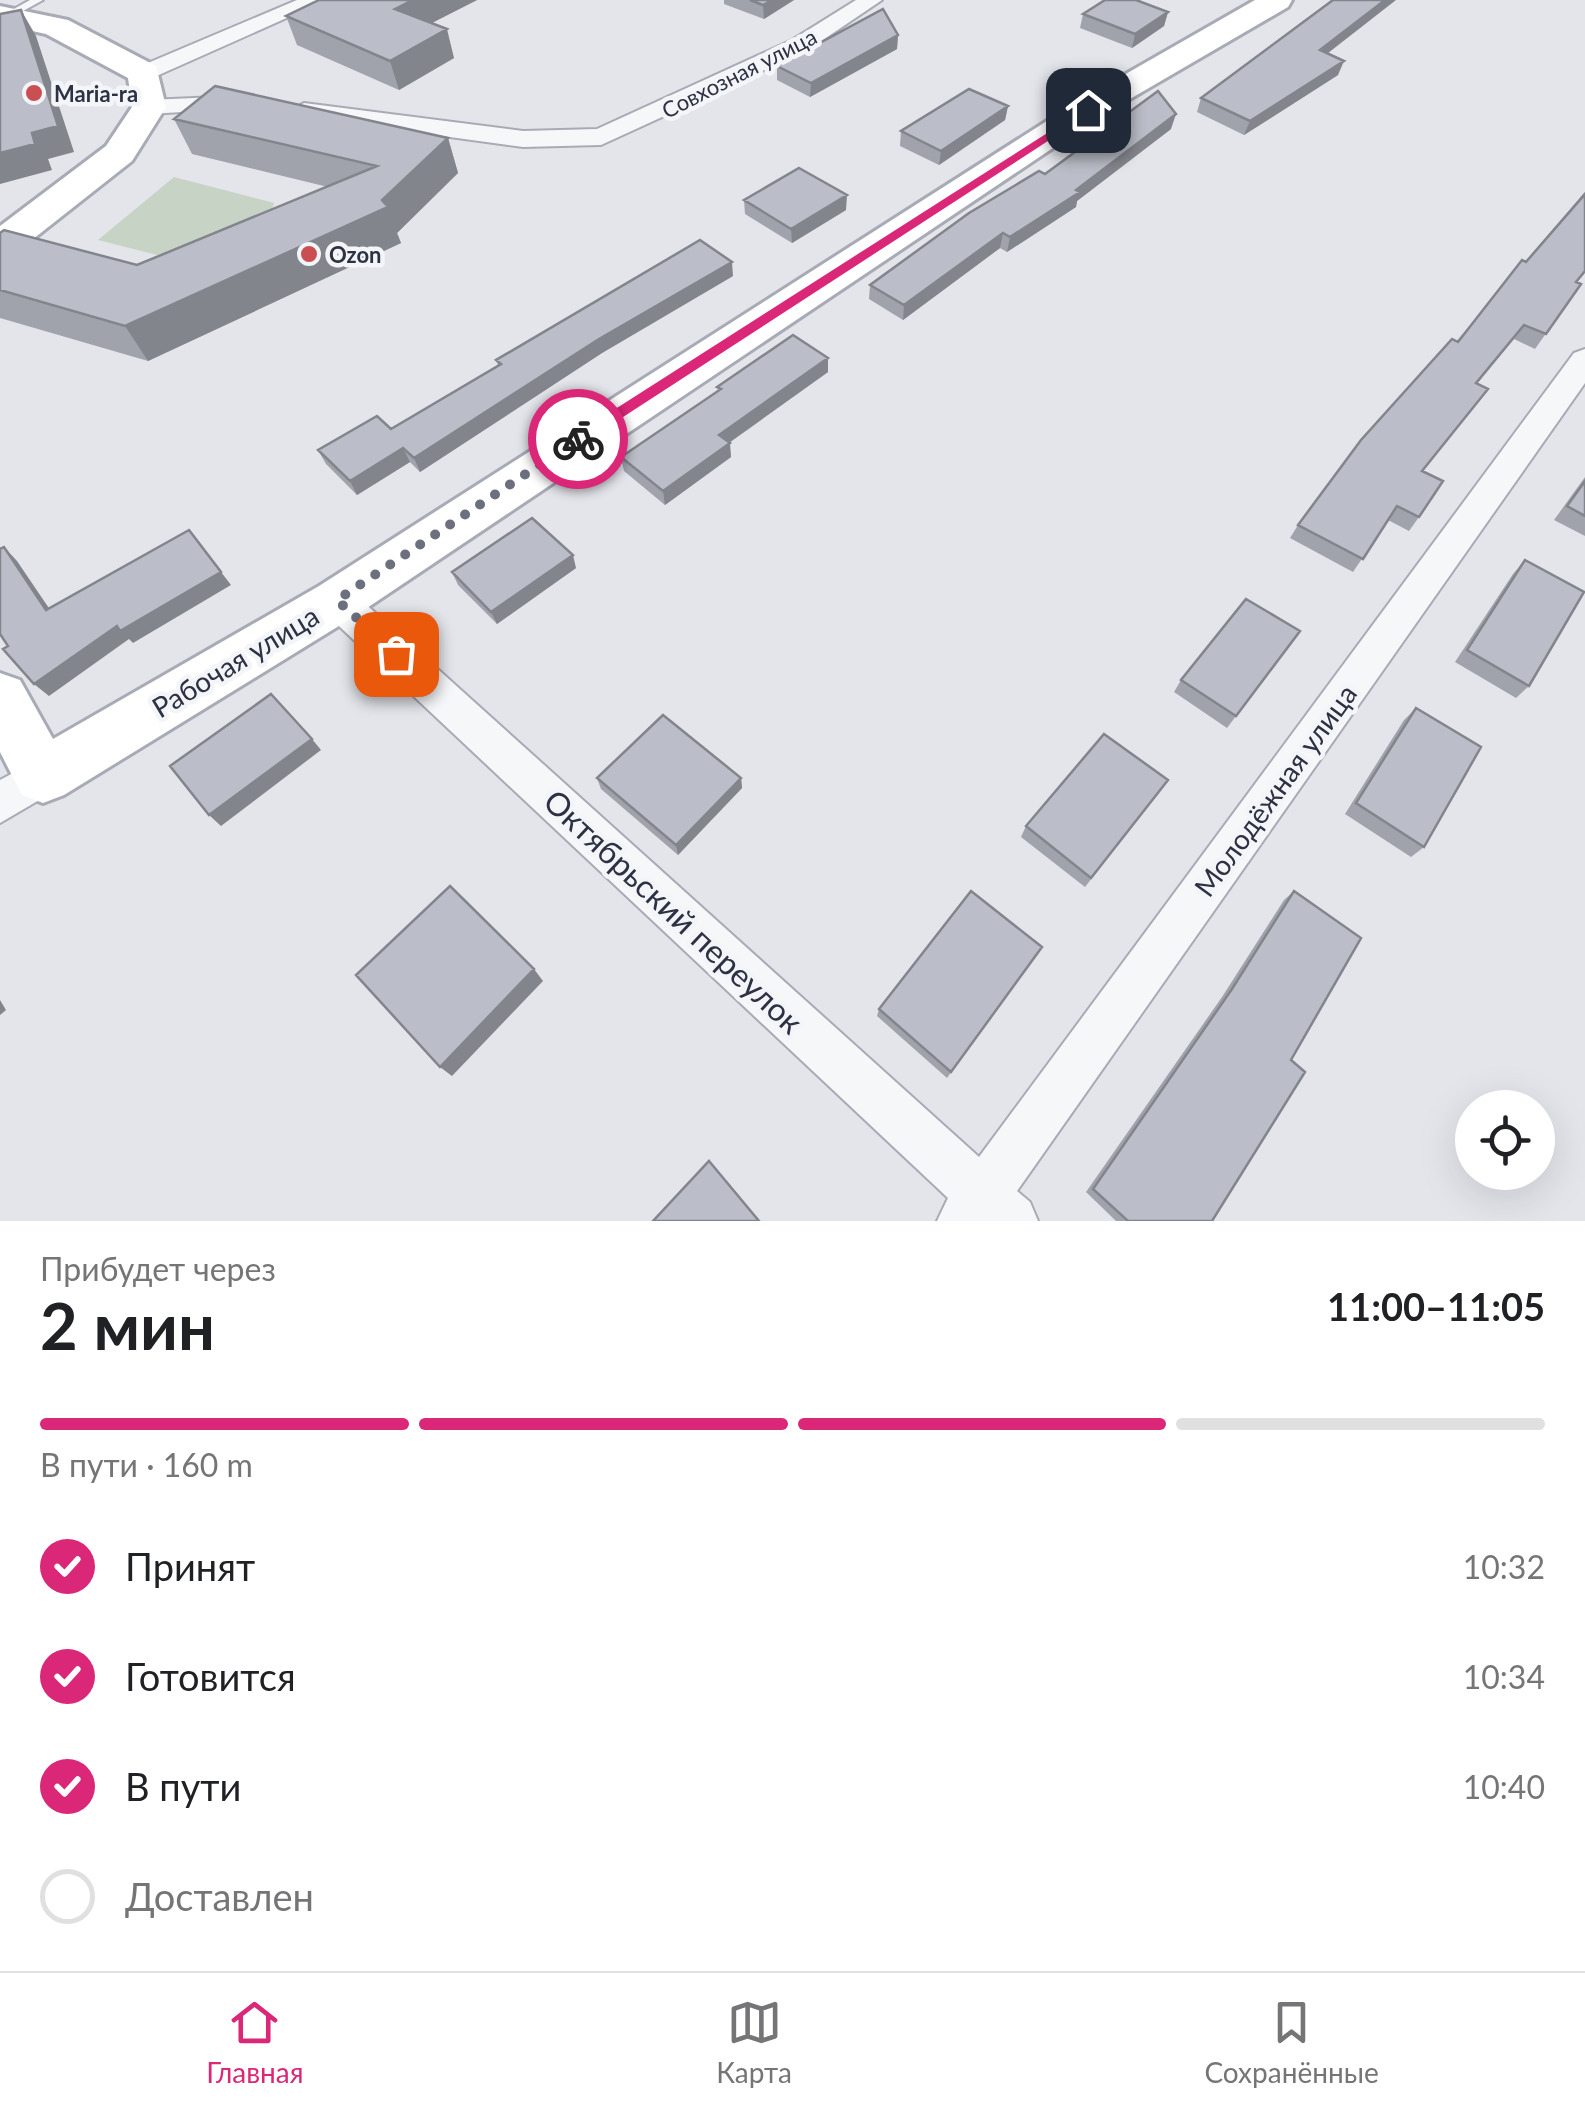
<!DOCTYPE html>
<html lang="ru">
<meta charset="utf-8">
<style>
:root{--surface:#fff;--page:#f6f6f6;--text:#202124;--muted:#757577;--line:#e0e0e0;--accent:#db2777}
body{margin:0;font-family:Lato,sans-serif;background:var(--page);color:var(--text);height:100vh;display:flex;flex-direction:column;font-size:38px;white-space:nowrap}
*{box-sizing:border-box;margin:0}
p{font-size:32px;color:var(--muted)}
.icon{flex:none;width:55px;height:55px;fill:none;stroke:currentColor;stroke-width:2;stroke-linecap:round;stroke-linejoin:round}
.map{position:relative;height:1221px;overflow:hidden}
.sheet{display:flex;flex-direction:column;background:var(--surface);flex:1}
.sheet>*{flex:none}
.buttons{position:absolute;left:1455px;top:1090px;display:grid;gap:20px}
.buttons a{display:grid;place-items:center;width:100px;height:100px;border-radius:50%;background:var(--surface);box-shadow:0 10px 40px #0002;font-size:50px}
.pin{position:absolute;display:grid;place-items:center;width:85px;height:85px;color:#fff;margin:-42px;border-radius:20px;box-shadow:0 5px 15px #0006}
.courier{position:absolute;display:grid;place-items:center;width:100px;height:100px;margin:-50px;border:8px solid #db2777;border-radius:50%;background:#fff;color:#222;box-shadow:0 2px 12px #0007}
.summary em{font-style:normal;font-weight:700}
.summary div{display:flex;flex-direction:column-reverse}
.summary{display:flex;align-items:center;justify-content:space-between;height:170px;padding:0 40px}
h1{font-size:65px;font-weight:700;line-height:75px}
.bar{display:grid;grid-template-columns:repeat(4,1fr);gap:15px 10px;align-content:center;height:120px;padding:0 40px}
.bar i{height:12px;border-radius:8px;background:var(--line)}
.bar .current{background:var(--accent)}
.bar p{grid-column:span 4}
ol{padding:0 40px;list-style:none}
li{display:flex;align-items:center;gap:30px;height:110px}
li p{margin-inline-start:auto}
li .icon{padding:10px;border-radius:50%;background:var(--accent);color:#fff;stroke-width:4}
li:last-child{color:var(--muted)}
li i{width:55px;height:55px;border:5px solid var(--line);border-radius:50%}
.tab-bar{display:flex;justify-content:space-around;align-items:center;height:140px;border-top:2px solid var(--line);background:var(--surface);font-size:28px;color:var(--muted)}
.tab-bar a{display:grid;justify-items:center;gap:5px}
.tab-bar .current{color:var(--accent)}
.map>svg:first-child{display:block}
.green{fill:#c7d4c5}
.lines{fill:none;stroke-linecap:round;stroke-linejoin:round}
.lane-casing{stroke:#a8abb5;stroke-width:4}
.street-casing{stroke:#a8abb5;stroke-width:4}
.secondary-casing{stroke:#a8abb5;stroke-width:6}
.lane{fill:#f6f7f9;fill-rule:evenodd}
.street{fill:#f6f7f9;fill-rule:evenodd}
.secondary{fill:#fff;fill-rule:evenodd}
.wall{fill:#a1a3ac}
.shaded-wall{fill:#83858c}
.building{fill:#bbbec8;stroke:#83858c;stroke-width:2.5}
.route{fill:#db2777}
.done{stroke:#6c707e;stroke-width:10;stroke-dasharray:0 18}
.poi-dot{fill:#ca4f52;stroke:#f3f5f8;stroke-width:4}
.labels{text-anchor:middle;dominant-baseline:central;stroke-width:9;stroke-linejoin:round;paint-order:stroke}
.far-street-label{font-size:22px;fill:#2c3143;stroke:#f3f5f8}
.far-poi-label{font-size:22px;font-weight:bold;fill:#2c3143;stroke:#f3f5f8;text-anchor:start}
.street-label{font-size:28px;fill:#2c3143;stroke:#f3f5f8}
.near-street-label{font-size:32px;fill:#2c3143;stroke:#f3f5f8}
</style>
<div class="map">
<svg width="1585" height="1221" viewBox="0 0 1585 1221">
<rect width="100%" height="100%" fill="#e3e5eb"/>
<path class="green" d="M 174,177 L 274,203 L 270,215 L 177,260 L 98,240 Z"/>
<g class="lines">
<defs>
<path id="lane" d="M 30,0 L 43,0 L 12,17 L 3,15 Z"/>
<path id="street" d="M 297,0 L 327,0 L 152,78 L 136,78 L 132,73 L 136,68 Z
M 856,0 L 882,0 L 808,50 L 601,145 L 523,147 L 304,117 L 292,110 L 304,103 L 523,131 L 597,129 L 792,40 Z
M 239,96 L 248,98 L 251,103 L 248,108 L 149,114 L 137,107 L 149,100 Z
M 1585,349 L 1585,383 L 1017,1191 L 1030,1202 L 1038,1221 L 937,1221 L 948,1198 L 324,612 L 318,601 L 324,590 L 337,586 L 350,590 L 979,1157 L 1574,353 Z
M 43,757 L 58,763 L 64,776 L 58,789 L 0,823 L 0,780 Z"/>
<path id="secondary" d="M 1255,0 L 1292,0 L 1288,7 L 1099,117 L 355,616 L 64,795 L 43,803 L 22,795 L 0,752 L 0,673 L 20,680 L 53,739 L 319,586 L 1075,103 Z
M 0,6 L 68,20 L 156,66 L 166,107 L 132,161 L 14,254 L 0,257 L 0,226 L 106,146 L 132,107 L 128,78 L 46,34 L 0,24 Z"/>
</defs>
<use href="#lane" class="lane-casing"/>
<use href="#street" class="street-casing"/>
<use href="#secondary" class="secondary-casing"/>
<use href="#lane" class="lane"/>
<use href="#street" class="street"/>
<use href="#secondary" class="secondary"/>
</g>
<path class="wall" d="M 319,0 L 477,0 L 432,23 L 454,58 L 399,90 L 297,45 L 286,16 Z
M 724,0 L 794,0 L 764,19 L 724,4 Z
M 1168,12 L 1164,26 L 1132,48 L 1080,28 L 1083,14 Z
M 898,35 L 897,49 L 810,97 L 777,80 L 777,66 Z
M 1328,54 L 1338,75 L 1244,135 L 1197,112 L 1201,98 Z
M 1008,106 L 1005,120 L 939,165 L 900,146 L 901,131 Z
M 174,119 L 448,138 L 458,173 L 397,233 L 401,243 L 148,361 L 0,318 L 0,233 L 137,265 L 328,187 L 192,154 Z
M 1171,129 L 1077,201 L 1076,207 L 1007,252 L 1000,248 L 903,320 L 869,299 L 870,285 L 1045,174 Z
M 1585,192 L 1585,272 L 1577,282 L 1581,284 L 1535,349 L 1514,339 L 1477,384 L 1488,389 L 1423,471 L 1419,517 L 1409,531 L 1388,520 L 1353,572 L 1290,538 L 1298,525 Z
M 744,200 L 846,210 L 792,243 L 745,214 Z
M 733,276 L 602,353 L 420,472 L 410,462 L 357,495 L 326,464 L 318,450 L 391,429 L 498,365 L 496,360 Z
M 828,372 L 729,443 L 731,457 L 665,505 L 624,471 L 621,457 L 718,392 L 717,387 Z
M 1585,477 L 1585,536 L 1554,520 Z
M 1525,560 L 1529,686 L 1516,698 L 1455,662 L 1513,574 Z
M 576,568 L 497,624 L 458,585 L 452,572 Z
M 1300,631 L 1227,728 L 1174,692 L 1181,680 Z
M 1416,708 L 1424,847 L 1411,857 L 1345,814 L 1404,720 Z
M 597,778 L 741,778 L 742,788 L 678,855 L 601,789 Z
M 1168,780 L 1085,887 L 1021,837 L 1026,826 Z
M 1294,891 L 1291,1060 L 1212,1221 L 1116,1221 L 1086,1192 L 1222,997 L 1284,900 Z
M 1042,947 L 947,1078 L 877,1016 L 879,1009 Z"/>
<path class="shaded-wall" d="M 413,0 L 477,0 L 404,37 L 395,9 Z
M 772,0 L 794,0 L 764,19 L 763,5 Z
M 1385,0 L 1396,0 L 1314,64 L 1320,50 Z
M 21,10 L 36,36 L 74,152 L 48,159 L 52,170 L 0,184 L 0,153 L 32,133 Z
M 1168,12 L 1164,26 L 1132,48 L 1135,34 Z
M 447,29 L 454,58 L 399,90 L 390,61 Z
M 898,35 L 897,49 L 810,97 L 811,83 Z
M 1344,61 L 1338,75 L 1244,135 L 1250,121 Z
M 1008,106 L 1005,120 L 939,165 L 941,151 Z
M 1176,114 L 1171,129 L 1077,201 L 1076,207 L 1007,252 L 1010,237 L 1076,190 Z
M 448,138 L 458,173 L 397,233 L 401,243 L 148,361 L 125,326 L 382,200 Z
M 847,195 L 846,210 L 792,243 L 791,229 Z
M 1003,233 L 1000,248 L 903,320 L 904,305 Z
M 732,262 L 733,276 L 602,353 L 420,472 L 414,458 L 599,339 Z
M 828,358 L 828,372 L 720,449 L 719,435 Z
M 730,443 L 731,457 L 665,505 L 663,491 Z
M 403,448 L 410,462 L 357,495 L 350,481 Z
M 4,547 L 17,561 L 59,623 L 46,610 Z
M 573,555 L 576,568 L 497,624 L 491,612 Z
M 221,572 L 231,585 L 133,643 L 129,639 L 49,696 L 34,684 L 117,626 Z
M 312,739 L 321,750 L 221,826 L 209,815 Z
M 741,778 L 742,788 L 678,855 L 676,845 Z
M 534,969 L 543,981 L 452,1076 L 440,1067 Z
M 0,1000 L 6,1010 L 0,1015 Z"/>
<path class="building" d="M 319,0 L 413,0 L 395,9 L 447,29 L 390,61 L 286,16 Z
M 750,0 L 772,0 L 763,5 Z
M 1105,0 L 1136,0 L 1168,12 L 1135,34 L 1083,14 Z
M 1333,0 L 1385,0 L 1320,50 L 1344,61 L 1250,121 L 1201,98 Z
M 883,9 L 898,35 L 811,83 L 777,66 Z
M 21,10 L 58,126 L 32,133 L 35,144 L 0,153 L 0,14 Z
M 215,86 L 448,138 L 382,200 L 388,207 L 125,326 L 0,290 L 0,233 L 4,230 L 137,265 L 377,166 L 174,119 Z
M 969,89 L 1008,106 L 941,151 L 901,131 Z
M 1158,91 L 1176,114 L 1076,190 L 1080,192 L 1010,237 L 1003,233 L 904,305 L 870,285 L 969,213 L 1039,171 L 1045,174 Z
M 799,168 L 847,195 L 791,229 L 744,200 Z
M 1585,194 L 1585,271 L 1576,282 L 1581,284 L 1546,334 L 1524,325 L 1476,383 L 1488,389 L 1422,471 L 1443,481 L 1419,517 L 1397,506 L 1363,559 L 1298,525 L 1361,440 L 1452,339 L 1458,342 L 1522,260 L 1526,262 Z
M 700,240 L 732,262 L 599,339 L 414,458 L 403,448 L 350,481 L 318,450 L 377,416 L 391,429 L 501,364 L 496,360 Z
M 793,335 L 828,358 L 719,435 L 730,443 L 663,491 L 621,457 L 721,389 L 717,387 Z
M 1585,481 L 1585,516 L 1567,506 Z
M 532,518 L 573,555 L 491,612 L 452,572 Z
M 189,530 L 221,572 L 120,631 L 117,626 L 34,684 L 3,649 L 8,646 L 0,634 L 0,549 L 4,547 L 46,610 Z
M 1525,560 L 1584,592 L 1529,686 L 1467,650 Z
M 1246,599 L 1300,631 L 1236,716 L 1181,680 Z
M 271,694 L 312,739 L 209,815 L 170,766 Z
M 1416,708 L 1481,747 L 1424,847 L 1356,803 Z
M 663,715 L 741,778 L 676,845 L 597,778 Z
M 1104,734 L 1168,780 L 1091,878 L 1026,826 Z
M 450,886 L 534,969 L 440,1067 L 356,975 Z
M 971,891 L 1042,947 L 951,1072 L 879,1009 Z
M 1294,891 L 1361,938 L 1291,1060 L 1305,1072 L 1212,1221 L 1128,1221 L 1093,1189 L 1232,989 Z
M 709,1161 L 759,1221 L 653,1221 Z"/>
<path class="route" d="M 1088,107 L 1091,113 L 583,443 L 573,443 L 573,436 Z"/>
<g class="lines">
<path class="done" d="M 396,654 L 337,600 L 578,439"/>
</g>
<g class="poi-dot">
<circle cx="34" cy="93" r="10"/>
<circle cx="309" cy="254" r="10"/>
</g>
<g class="labels">
<g class="far-street-label">
<text transform="translate(739 73) rotate(-27)">Совхозная улица</text>
</g>
<g class="far-poi-label">
<text x="54" y="93">Maria-ra</text>
<text x="329" y="254">Ozon</text>
</g>
<g class="street-label">
<text transform="translate(235 661) rotate(-31)">Рабочая улица</text>
<text transform="translate(1275 790) rotate(-54)">Молодёжная улица</text>
</g>
<g class="near-street-label">
<text transform="translate(674 911) rotate(43)">Октябрьский переулок</text>
</g>
</g>
</svg>
<div class="buttons">
<a><svg class="icon" aria-label="locate" viewBox="0 0 24 24"><circle cx="12" cy="12" r="6"/><path d="M12 2v4M12 18v4M2 12h4M18 12h4"/></svg></a>
</div>
<div class="pin" style="left:396px;top:654px;background:#ea580c"><svg class="icon" aria-label="bag" viewBox="0 0 24 24"><path d="M5 8h14l-1 12H6zM9 8a3 3 0 0 1 6 0"/></svg></div>
<div class="pin" style="left:1088px;top:110px;background:#1f2937"><svg class="icon" aria-label="home" viewBox="0 0 24 24"><path d="M3 11l9-7 9 7M6 9v11h12V9"/></svg></div>
<div class="courier" style="left:578px;top:439px"><svg class="icon" aria-label="bike" viewBox="0 0 24 24"><circle cx="6" cy="16" r="4"/><circle cx="18" cy="16" r="4"/><path d="M6 16l4-8h5l3 8M10 8l3 8H6M13 5h3"/></svg></div>
</div>
<section class="sheet">
<div class="summary"><div><h1>2 мин</h1><p>Прибудет через</p></div><em>11:00–11:05</em></div>
<div class="bar"><i class="current"></i><i class="current"></i><i class="current"></i><i></i><p>В пути · 160 m</p></div>
<ol>
<li><svg class="icon" aria-label="check" viewBox="0 0 24 24"><path d="M5 12l5 5 9-10"/></svg>Принят<p>10:32</p></li>
<li><svg class="icon" aria-label="check" viewBox="0 0 24 24"><path d="M5 12l5 5 9-10"/></svg>Готовится<p>10:34</p></li>
<li><svg class="icon" aria-label="check" viewBox="0 0 24 24"><path d="M5 12l5 5 9-10"/></svg>В пути<p>10:40</p></li>
<li><i></i>Доставлен</li>
</ol>
</section>
<nav class="tab-bar">
<a class="current"><svg class="icon" aria-label="home" viewBox="0 0 24 24"><path d="M3 11l9-7 9 7M6 9v11h12V9"/></svg>Главная</a>
<a><svg class="icon" aria-label="map" viewBox="0 0 24 24"><path d="M3 6l6-2 6 2 6-2v14l-6 2-6-2-6 2zM9 4v14M15 6v14"/></svg>Карта</a>
<a><svg class="icon" aria-label="saved" viewBox="0 0 24 24"><path d="M7 4h10v16l-5-4-5 4z"/></svg>Сохранённые</a>
</nav>
